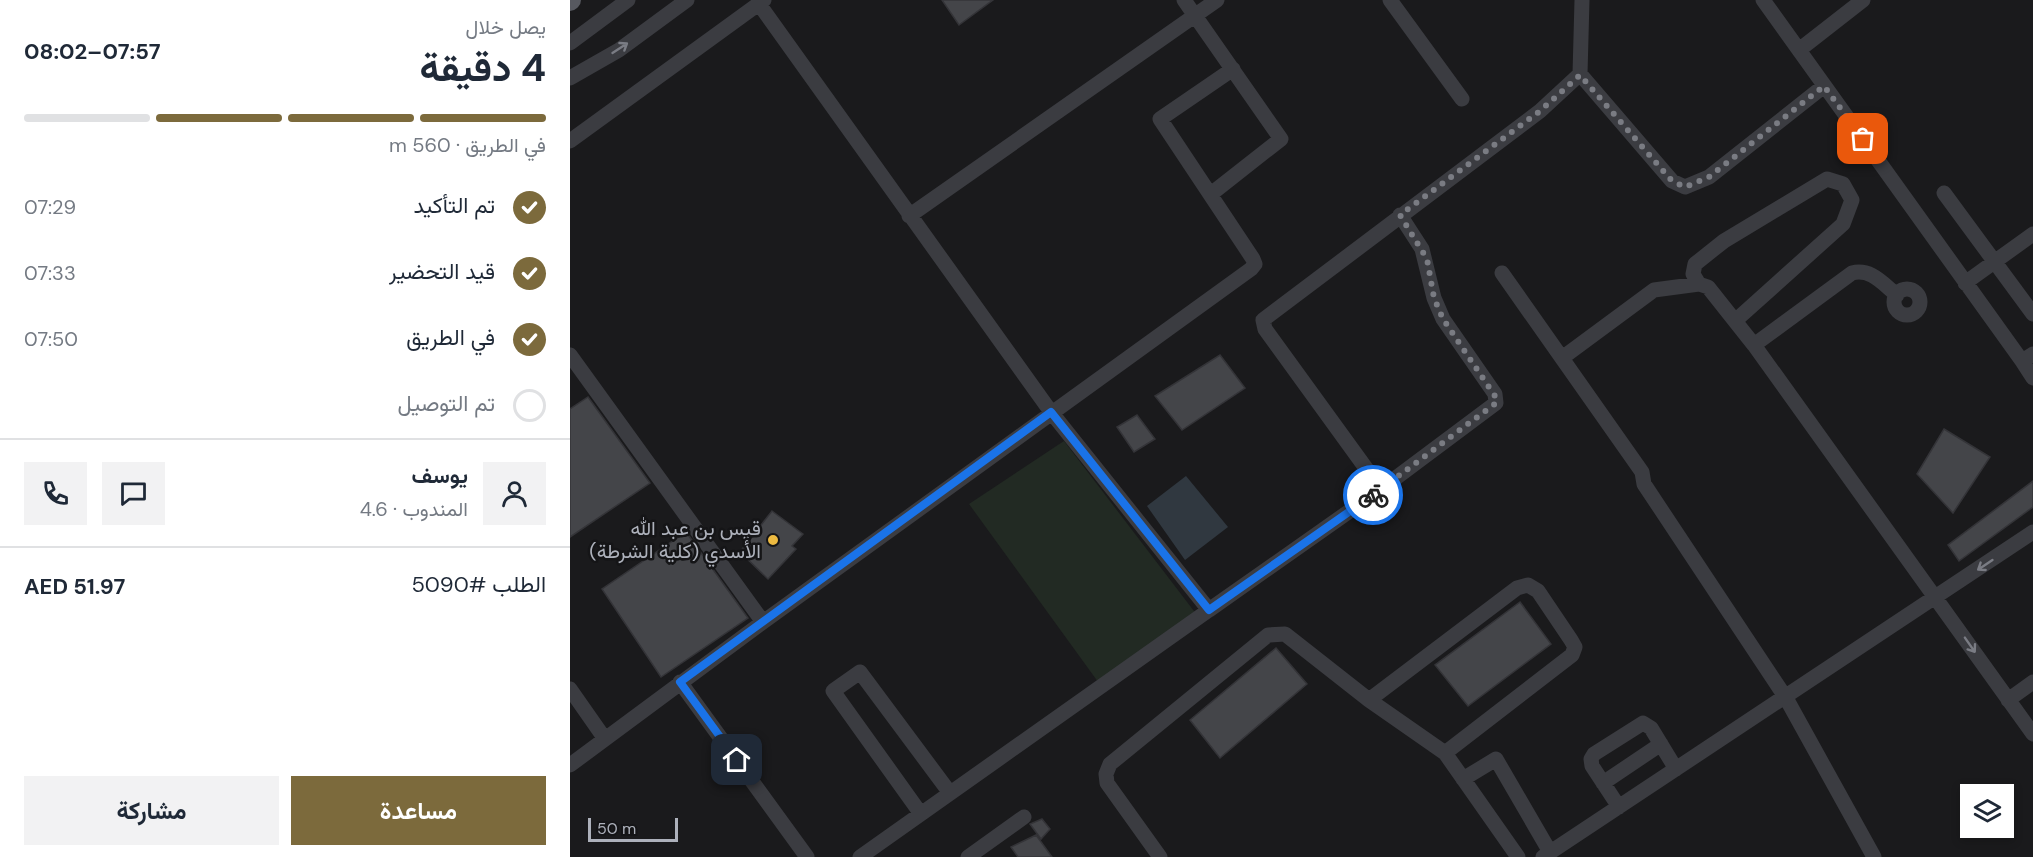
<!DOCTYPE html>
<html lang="ar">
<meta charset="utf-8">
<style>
:root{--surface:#fff;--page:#f2f2f3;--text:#1f2937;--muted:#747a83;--line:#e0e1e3;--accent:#7c6a3c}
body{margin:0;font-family:"DM Sans",Vazirmatn,sans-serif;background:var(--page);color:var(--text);direction:rtl;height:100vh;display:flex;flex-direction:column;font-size:22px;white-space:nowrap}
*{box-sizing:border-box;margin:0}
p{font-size:20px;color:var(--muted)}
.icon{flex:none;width:33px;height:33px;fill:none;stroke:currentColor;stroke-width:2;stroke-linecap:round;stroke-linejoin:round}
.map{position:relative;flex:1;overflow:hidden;direction:ltr}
.sheet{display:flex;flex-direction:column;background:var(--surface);width:570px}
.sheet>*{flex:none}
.controls{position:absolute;left:1390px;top:784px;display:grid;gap:12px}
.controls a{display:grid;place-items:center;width:54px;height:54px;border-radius:0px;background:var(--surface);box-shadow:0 3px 9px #0003;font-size:30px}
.scale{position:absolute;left:18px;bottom:15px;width:90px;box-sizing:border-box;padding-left:6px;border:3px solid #adb1bb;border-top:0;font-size:16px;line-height:21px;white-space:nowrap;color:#adb1bb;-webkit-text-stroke:4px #151517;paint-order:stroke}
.pin{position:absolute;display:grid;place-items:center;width:51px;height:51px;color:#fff;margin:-26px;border-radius:12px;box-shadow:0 3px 9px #0006}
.courier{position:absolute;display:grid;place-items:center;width:60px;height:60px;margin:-30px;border:4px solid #1a73e8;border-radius:50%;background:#fff;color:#222;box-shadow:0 2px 8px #0007}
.overview em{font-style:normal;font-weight:700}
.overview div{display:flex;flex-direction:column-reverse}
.overview{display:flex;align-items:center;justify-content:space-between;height:102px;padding:0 24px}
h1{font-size:39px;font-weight:700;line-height:45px}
.bar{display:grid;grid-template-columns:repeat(4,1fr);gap:9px 6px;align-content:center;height:72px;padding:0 24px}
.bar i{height:8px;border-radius:4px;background:var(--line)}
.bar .active{background:var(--accent)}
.bar p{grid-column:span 4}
.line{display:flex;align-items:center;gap:15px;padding:0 24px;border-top:2px solid var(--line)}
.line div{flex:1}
.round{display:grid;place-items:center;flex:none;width:63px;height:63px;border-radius:0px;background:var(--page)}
ol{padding:0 24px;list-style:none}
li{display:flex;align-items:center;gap:18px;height:66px}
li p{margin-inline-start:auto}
li .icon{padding:6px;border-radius:50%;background:var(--accent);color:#fff;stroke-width:4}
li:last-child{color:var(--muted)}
li i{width:33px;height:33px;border:3px solid var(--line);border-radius:50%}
.action{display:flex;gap:12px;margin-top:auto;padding:12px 24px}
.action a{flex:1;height:69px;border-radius:0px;background:var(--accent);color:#fff;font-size:24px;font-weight:700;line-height:69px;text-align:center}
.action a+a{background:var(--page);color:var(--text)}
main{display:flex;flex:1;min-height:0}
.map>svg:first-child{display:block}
.green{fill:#222a23}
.water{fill:#303840}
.building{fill:#444549;stroke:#343438;stroke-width:1.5}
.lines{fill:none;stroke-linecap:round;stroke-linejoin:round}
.minor{stroke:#3b3c41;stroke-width:15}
.major{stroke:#575960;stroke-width:20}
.oneway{stroke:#7a7c84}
.done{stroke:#7a7c83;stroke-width:6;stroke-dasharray:0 10.8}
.route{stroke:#1a73e8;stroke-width:8}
.poi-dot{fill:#edba41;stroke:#151517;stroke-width:2}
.labels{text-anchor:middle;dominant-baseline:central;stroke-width:5;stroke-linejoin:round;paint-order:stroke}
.poi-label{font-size:20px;fill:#adb1bb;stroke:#151517;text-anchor:end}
</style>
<main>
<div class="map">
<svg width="1463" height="857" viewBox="0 0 1463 857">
<rect width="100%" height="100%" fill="#1a1a1c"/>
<path class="green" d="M 494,441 L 627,615 L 531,686 L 399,504 Z"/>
<path class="water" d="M 616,476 L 658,527 L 615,560 L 577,506 Z"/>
<path class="building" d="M 372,0 L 423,0 L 389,25 Z
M 650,355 L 675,388 L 612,430 L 585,396 Z
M 18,397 L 80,483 L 0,537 L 0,409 Z
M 567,415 L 585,439 L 564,452 L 547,427 Z
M 1374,429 L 1420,457 L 1383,513 L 1347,474 Z
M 1463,481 L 1463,507 L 1389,561 L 1378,545 Z
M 202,511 L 233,534 L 222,546 L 226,549 L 198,579 L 170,552 Z
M 116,532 L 178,618 L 91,677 L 32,589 Z
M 950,602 L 981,644 L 898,706 L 865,665 Z
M 706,648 L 737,684 L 650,758 L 620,720 Z
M 472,819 L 480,829 L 471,839 L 460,824 Z
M 466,835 L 482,857 L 448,857 L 441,847 Z"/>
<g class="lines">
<path class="minor" d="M 614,0 L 711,139 L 641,194
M 820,0 L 892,99
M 1012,0 L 1010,74 L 1102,181 L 1115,187 L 1139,177 L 1254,86
M 1193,0 L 1452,361 L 1463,354
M 189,4 L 481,412 L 639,610 L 811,489 L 926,403 L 925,394 L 873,319 L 864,298 L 852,249 L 830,215
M 0,43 L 58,0
M 1229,50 L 1293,0
M 0,78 L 49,50 L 117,0
M 0,141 L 194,0
M 1374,193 L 1463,314
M 339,216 L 647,0
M 932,273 L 1072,472 L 1074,484 L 1216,698 L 1304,857
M 1395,283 L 1463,234
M 1129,284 L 1123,274 L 1125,264 L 1154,241 L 1257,179 L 1273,184 L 1282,200 L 1273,224 L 1165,321
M1324 302a13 13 0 1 1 26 0a13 13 0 1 1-26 0Z
M 1184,345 L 1282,273 C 1301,268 1313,284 1327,295
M 0,355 L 193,622
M 992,358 L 1084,290 L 1129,284 L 1138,287 L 1184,345 L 1463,734
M 1452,361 L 1463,378
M 811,489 L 695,329 L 693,320 L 970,111 L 1010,74
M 110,682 L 237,857
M 0,689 L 35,739
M 799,700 L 947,588 L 958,585 L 968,591 L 1001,640 L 1005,647 L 1002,655 L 875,753
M 1438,700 L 1463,682
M 0,765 L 193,622 L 681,269 L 685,264 L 683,259 L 590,119 L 663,69
M 893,779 L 926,759 L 980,852
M 1033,783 L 1091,744
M 1049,807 L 1022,766 L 1021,759 L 1024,754 L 1073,723 L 1081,728 L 1106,769
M 351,814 L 263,691 L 290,672 L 380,793
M 290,857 L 639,610
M 398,857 L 454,817
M 590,857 L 537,783 L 536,774 L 540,764 L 698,635 L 715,634 L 799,700 L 875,753 L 948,857
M 973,857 L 1463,532"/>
<path class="major" d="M 0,1 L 1,0"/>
</g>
<defs><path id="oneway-shaft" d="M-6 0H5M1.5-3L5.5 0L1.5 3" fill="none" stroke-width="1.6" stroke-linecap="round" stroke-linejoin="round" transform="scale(1.5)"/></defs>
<g class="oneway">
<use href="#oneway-shaft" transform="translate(50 48) rotate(-33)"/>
<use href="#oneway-shaft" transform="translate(1415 565) rotate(146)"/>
<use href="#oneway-shaft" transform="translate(1400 645) rotate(55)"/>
</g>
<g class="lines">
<path class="done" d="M 803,495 L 926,403 L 927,399 L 873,319 L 864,298 L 857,259 L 830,215 L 970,111 L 1010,75 L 1102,181 L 1115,187 L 1139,177 L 1254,86 L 1293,139"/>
<path class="route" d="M 167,760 L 110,682 L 481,412 L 639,610 L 803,495"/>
</g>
<circle class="poi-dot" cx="203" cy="540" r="6"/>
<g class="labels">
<g class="poi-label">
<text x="191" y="528">قيس بن عبد الله<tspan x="191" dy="23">الأسدي (كلية الشرطة)</tspan></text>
</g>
</g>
</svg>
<div class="controls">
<a><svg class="icon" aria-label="layers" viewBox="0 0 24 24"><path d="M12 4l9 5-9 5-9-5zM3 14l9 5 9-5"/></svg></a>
</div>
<div class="scale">50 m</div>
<div class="pin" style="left:1293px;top:139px;background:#ea580c"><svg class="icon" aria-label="bag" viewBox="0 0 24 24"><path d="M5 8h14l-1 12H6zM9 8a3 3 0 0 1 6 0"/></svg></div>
<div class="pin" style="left:167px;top:760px;background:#1f2937"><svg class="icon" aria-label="home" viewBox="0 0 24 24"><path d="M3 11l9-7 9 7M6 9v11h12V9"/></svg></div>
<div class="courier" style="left:803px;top:495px"><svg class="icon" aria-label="bike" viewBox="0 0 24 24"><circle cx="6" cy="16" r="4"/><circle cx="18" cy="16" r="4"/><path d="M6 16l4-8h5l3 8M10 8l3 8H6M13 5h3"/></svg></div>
</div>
<section class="sheet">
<div class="overview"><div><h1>4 دقيقة</h1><p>يصل خلال</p></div><em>07:57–08:02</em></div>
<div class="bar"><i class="active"></i><i class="active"></i><i class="active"></i><i></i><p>في الطريق · 560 m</p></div>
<ol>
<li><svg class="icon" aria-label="check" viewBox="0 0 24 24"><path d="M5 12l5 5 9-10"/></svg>تم التأكيد<p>07:29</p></li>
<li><svg class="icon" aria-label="check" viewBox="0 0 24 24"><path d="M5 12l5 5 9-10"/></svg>قيد التحضير<p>07:33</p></li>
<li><svg class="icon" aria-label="check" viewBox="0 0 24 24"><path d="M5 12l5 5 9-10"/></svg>في الطريق<p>07:50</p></li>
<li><i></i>تم التوصيل</li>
</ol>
<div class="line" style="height:108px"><a class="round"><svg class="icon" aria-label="person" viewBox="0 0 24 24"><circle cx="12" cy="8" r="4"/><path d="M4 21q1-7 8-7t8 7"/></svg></a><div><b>يوسف</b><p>المندوب · 4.6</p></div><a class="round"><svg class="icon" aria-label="chat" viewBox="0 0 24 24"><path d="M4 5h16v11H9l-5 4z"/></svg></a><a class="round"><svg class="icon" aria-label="phone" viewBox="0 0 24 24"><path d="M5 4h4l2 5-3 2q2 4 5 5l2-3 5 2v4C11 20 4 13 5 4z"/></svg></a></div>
<div class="line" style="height:78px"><div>الطلب #5090</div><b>AED 51.97</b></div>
<div class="action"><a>مساعدة</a><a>مشاركة</a></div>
</section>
</main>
